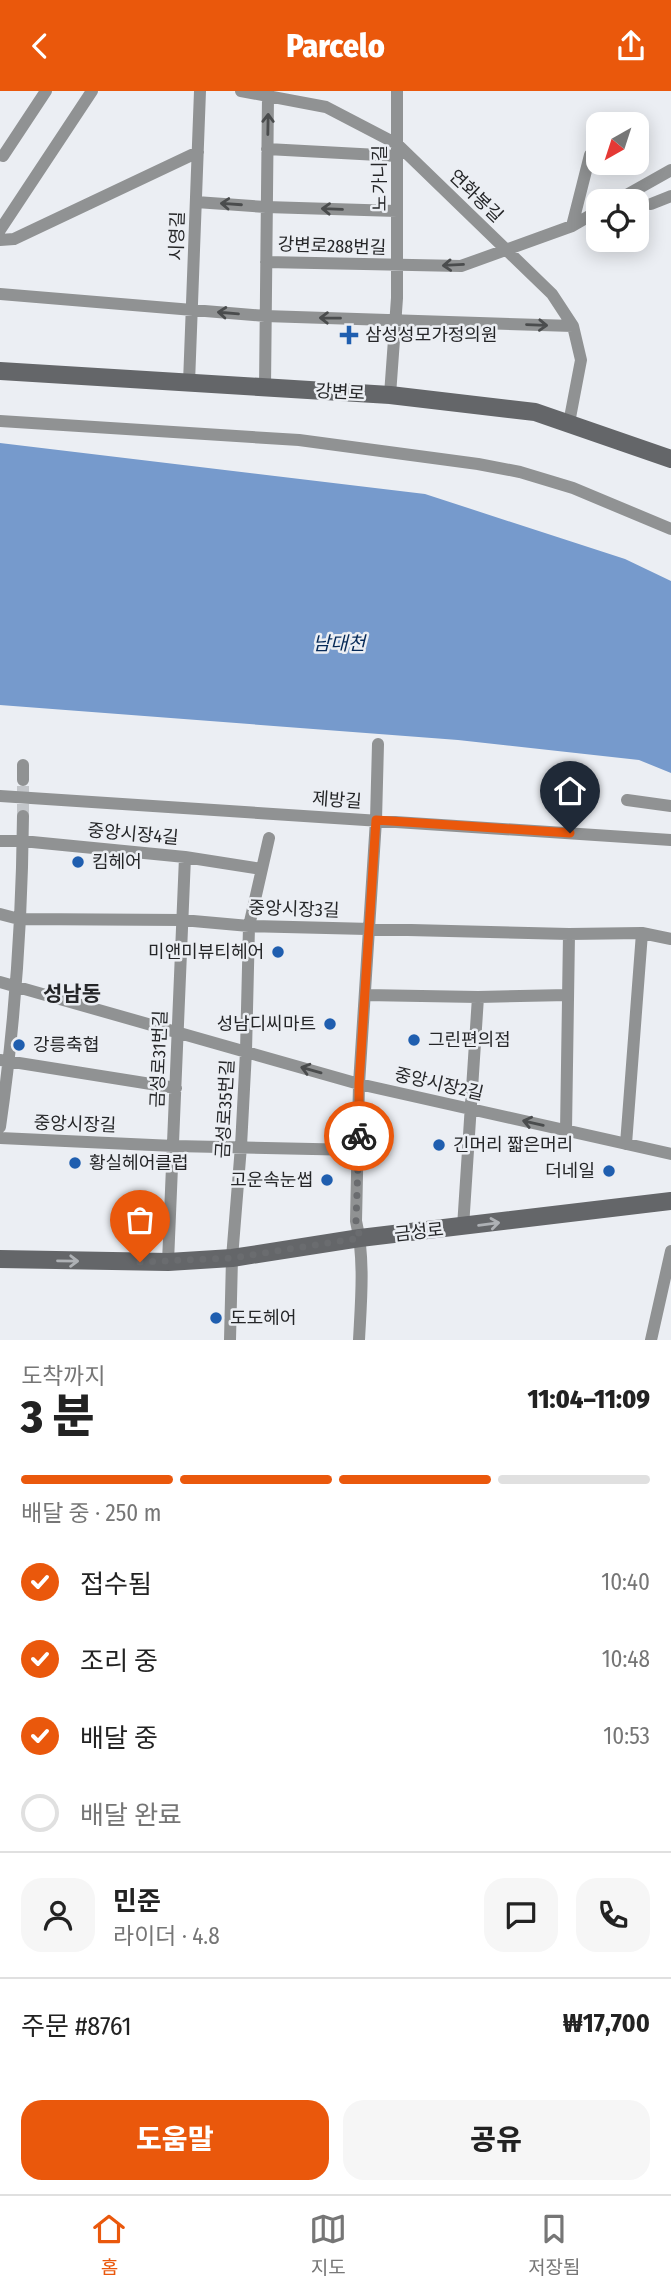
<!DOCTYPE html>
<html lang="ko">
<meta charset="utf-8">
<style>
:root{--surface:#fff;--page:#f6f6f6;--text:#222;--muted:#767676;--line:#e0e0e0;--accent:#ea580c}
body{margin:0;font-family:"Fira Sans Condensed","Noto Sans KR",sans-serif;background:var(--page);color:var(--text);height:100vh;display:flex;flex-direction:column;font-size:26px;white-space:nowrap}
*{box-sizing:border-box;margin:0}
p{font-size:23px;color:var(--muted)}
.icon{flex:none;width:38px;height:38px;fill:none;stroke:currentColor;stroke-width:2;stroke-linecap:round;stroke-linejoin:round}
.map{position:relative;height:1249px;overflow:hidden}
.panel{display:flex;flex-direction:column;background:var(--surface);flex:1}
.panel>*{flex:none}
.needle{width:46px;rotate:219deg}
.buttons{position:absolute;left:586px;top:21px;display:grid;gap:14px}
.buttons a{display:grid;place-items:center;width:63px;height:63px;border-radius:14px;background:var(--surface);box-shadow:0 4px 18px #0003;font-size:35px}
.pin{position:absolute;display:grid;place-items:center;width:60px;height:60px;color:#fff;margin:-72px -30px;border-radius:50% 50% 50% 0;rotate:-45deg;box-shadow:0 0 7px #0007}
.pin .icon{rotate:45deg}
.courier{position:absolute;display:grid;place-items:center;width:70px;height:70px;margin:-35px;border:5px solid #ea580c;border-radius:50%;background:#fff;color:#222;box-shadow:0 2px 9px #0007}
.head em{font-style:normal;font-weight:800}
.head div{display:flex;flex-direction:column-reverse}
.head{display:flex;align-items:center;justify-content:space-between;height:119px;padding:0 21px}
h1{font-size:46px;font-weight:800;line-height:52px}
.bar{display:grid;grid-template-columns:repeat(4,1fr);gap:10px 7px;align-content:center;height:84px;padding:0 21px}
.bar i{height:9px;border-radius:5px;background:var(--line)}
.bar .active{background:var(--accent)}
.bar p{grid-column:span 4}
.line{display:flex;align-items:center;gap:18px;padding:0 21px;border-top:2px solid var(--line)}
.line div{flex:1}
.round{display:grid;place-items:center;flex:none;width:74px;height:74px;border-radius:21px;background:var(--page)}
ol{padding:0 21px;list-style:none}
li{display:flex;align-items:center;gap:21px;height:77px}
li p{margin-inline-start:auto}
li .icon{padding:7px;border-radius:50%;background:var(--accent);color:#fff;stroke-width:4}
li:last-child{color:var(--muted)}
li i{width:38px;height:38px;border:4px solid var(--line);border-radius:50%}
.cta{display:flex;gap:14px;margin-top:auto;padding:14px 21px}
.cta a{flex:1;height:80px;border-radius:21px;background:var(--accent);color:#fff;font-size:28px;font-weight:800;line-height:80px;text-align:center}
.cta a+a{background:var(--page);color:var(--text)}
header{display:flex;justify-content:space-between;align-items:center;height:91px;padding:0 21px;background:var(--accent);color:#fff;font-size:32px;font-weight:800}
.menu{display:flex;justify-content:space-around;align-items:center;height:98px;border-top:2px solid var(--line);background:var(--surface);font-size:19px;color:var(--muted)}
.menu a{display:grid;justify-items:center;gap:4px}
.menu .active{color:var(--accent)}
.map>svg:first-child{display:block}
.water{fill:#769acc}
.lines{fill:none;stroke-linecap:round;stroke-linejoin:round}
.street-tunnel{stroke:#c3c6ca;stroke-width:12;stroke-dasharray:12 6;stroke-linecap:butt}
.street{stroke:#909293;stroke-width:12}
.secondary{stroke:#646669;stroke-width:18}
.oneway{stroke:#4a4c4d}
.oneway2{stroke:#aeb1b5}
.done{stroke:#6a6c6f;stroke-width:7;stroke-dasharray:0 12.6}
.route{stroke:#ea580c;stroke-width:9}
.poi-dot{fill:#1f5eaf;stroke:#ebeef3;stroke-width:2.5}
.labels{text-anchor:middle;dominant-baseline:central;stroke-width:5;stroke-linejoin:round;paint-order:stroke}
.street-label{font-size:18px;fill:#252628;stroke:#ebeef3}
.poi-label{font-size:18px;fill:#252628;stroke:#ebeef3;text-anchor:start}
.water-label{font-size:19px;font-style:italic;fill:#052957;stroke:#ebeef3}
.quarter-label{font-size:21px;font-weight:bold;fill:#252628;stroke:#ebeef3}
</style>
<header><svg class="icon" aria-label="back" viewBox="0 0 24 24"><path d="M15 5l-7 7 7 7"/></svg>Parcelo<svg class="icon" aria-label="share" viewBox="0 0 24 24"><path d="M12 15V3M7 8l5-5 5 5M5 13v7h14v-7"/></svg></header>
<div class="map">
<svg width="671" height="1249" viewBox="0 0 671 1249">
<rect width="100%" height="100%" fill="#ebeef3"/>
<path class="water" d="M 0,352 L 425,403 L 625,468 L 671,490 L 671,682 L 639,669 L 458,649 L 0,614 Z"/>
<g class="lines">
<path class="street-tunnel" d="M 23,725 L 23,689"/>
<path class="street" d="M 241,0 L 326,16 L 397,53 L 552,203 L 573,235 L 581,269 L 569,332
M 267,58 L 397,65
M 3,65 L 46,0
M 616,110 L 671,79
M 196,111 L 266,116 L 397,120
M 651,113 L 671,105
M 572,135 L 590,64
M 0,139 L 92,0
M 0,149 L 14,148 L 198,61
M 266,171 L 461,175 L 572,135 L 598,120
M 0,203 L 265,225 L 573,235
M 189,292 L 200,0
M 265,297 L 268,5
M 390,304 L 397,207 L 397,0
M 0,330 L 299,349 L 478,373 L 520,381 L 573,397 L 671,438
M 23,674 L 23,689
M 0,705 L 671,749
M 627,709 L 671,715
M 0,750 L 22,750 L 185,766 L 262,778
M 0,823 L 19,828 L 182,829 L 249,835 L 569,843 L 642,842 L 671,848
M 0,891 L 359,993 L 671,1063
M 365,904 L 478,906 L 568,904
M 0,969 L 176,997
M 0,1036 C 15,933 22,829 23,725
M 566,1040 L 569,843
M 0,1047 L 174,1055 L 359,1059
M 626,1053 L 642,842
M 463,1136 L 478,906
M 168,1171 L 185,766
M 230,1249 L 232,1167 L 241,1055 L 246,960 L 249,835 L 269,747
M 359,1249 C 361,1210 365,1168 356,1130 L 359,993 L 376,729 L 378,653
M 651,1249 L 671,1160"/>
<path class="secondary" d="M 0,280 L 390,304 L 535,321 L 671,368
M 0,1168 L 168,1171 L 232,1167 L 360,1147 L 671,1110"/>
</g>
<defs><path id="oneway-shaft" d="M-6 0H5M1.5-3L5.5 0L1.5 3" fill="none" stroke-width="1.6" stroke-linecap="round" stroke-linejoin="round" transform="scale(1.75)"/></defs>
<g class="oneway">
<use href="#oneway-shaft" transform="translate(268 33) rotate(-89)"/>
<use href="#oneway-shaft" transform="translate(231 113) rotate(-176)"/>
<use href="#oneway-shaft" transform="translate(332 118) rotate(-178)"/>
<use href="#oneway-shaft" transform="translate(453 174) rotate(177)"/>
<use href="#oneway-shaft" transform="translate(228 222) rotate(-175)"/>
<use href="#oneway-shaft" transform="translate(330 227) rotate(-179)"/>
<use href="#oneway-shaft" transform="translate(537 234) rotate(2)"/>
<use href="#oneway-shaft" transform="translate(311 979) rotate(-164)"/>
<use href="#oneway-shaft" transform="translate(533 1032) rotate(-167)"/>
</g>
<g class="oneway2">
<use href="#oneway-shaft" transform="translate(489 1133) rotate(-7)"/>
<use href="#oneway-shaft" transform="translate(68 1170) rotate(1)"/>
</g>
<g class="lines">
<path class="done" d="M 140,1171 L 232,1167 L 360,1147 L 356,1130 L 359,1045"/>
<path class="route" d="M 359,1045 L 359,993 L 376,729 L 570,742"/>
</g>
<g class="poi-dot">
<path d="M345.5 233.5h7v7h7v7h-7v7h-7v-7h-7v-7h7z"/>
<circle cx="78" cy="771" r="7"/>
<circle cx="278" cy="861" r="7"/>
<circle cx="330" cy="933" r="7"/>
<circle cx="414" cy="949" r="7"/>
<circle cx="19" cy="954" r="7"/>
<circle cx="439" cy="1054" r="7"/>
<circle cx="75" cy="1072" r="7"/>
<circle cx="609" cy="1080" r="7"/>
<circle cx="327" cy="1089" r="7"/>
<circle cx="216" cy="1227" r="7"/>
</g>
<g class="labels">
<g class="street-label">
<text transform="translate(380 87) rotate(-90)">노가니길</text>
<text transform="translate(476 105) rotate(44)">연화봉길</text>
<text transform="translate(177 145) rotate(-88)">시영길</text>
<text transform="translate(332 155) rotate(2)">강변로288번길</text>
<text transform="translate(340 301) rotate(3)">강변로</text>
<text transform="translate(337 709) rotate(4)">제방길</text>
<text transform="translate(133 743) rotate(5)">중앙시장4길</text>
<text transform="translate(294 818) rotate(2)">중앙시장3길</text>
<text transform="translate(159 968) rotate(-88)">금성로31번길</text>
<text transform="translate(439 993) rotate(13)">중앙시장2길</text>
<text transform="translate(225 1018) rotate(-87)">금성로35번길</text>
<text transform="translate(75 1033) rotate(2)">중앙시장길</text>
<text transform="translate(419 1141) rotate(-6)">금성로</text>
</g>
<g class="poi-label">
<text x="365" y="244">삼성성모가정의원</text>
<text x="92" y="771">킴헤어</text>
<text x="264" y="861" text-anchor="end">미앤미뷰티헤어</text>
<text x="316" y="933" text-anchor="end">성남디씨마트</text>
<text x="428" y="949">그린편의점</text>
<text x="33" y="954">강릉축협</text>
<text x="453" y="1054">긴머리 짧은머리</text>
<text x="89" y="1072">황실헤어클럽</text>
<text x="595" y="1080" text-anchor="end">더네일</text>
<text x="313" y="1089" text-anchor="end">고운속눈썹</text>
<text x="230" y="1227">도도헤어</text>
</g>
<g class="water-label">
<text x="339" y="552">남대천</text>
</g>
<g class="quarter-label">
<text x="72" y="903">성남동</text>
</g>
</g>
</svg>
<div class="buttons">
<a><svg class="needle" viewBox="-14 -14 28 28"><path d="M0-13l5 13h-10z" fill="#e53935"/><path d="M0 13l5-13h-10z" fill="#767676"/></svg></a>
<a><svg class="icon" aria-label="locate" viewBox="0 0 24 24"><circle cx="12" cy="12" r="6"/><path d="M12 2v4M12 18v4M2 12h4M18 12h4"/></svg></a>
</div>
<div class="pin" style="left:140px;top:1171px;background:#ea580c"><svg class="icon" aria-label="bag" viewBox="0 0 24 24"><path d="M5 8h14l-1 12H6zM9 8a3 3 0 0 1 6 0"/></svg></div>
<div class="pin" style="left:570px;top:742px;background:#1f2937"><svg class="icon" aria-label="home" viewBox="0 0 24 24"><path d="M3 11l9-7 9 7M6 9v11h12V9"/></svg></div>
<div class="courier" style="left:359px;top:1045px"><svg class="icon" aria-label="bike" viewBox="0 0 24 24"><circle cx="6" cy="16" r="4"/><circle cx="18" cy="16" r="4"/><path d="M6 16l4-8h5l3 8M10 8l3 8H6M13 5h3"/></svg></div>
</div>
<section class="panel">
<div class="head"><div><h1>3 분</h1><p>도착까지</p></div><em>11:04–11:09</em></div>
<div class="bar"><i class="active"></i><i class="active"></i><i class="active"></i><i></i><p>배달 중 · 250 m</p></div>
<ol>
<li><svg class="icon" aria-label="check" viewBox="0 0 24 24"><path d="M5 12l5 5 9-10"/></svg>접수됨<p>10:40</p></li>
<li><svg class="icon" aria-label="check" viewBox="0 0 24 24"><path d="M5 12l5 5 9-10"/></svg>조리 중<p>10:48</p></li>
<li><svg class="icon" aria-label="check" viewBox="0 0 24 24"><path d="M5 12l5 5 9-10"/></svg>배달 중<p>10:53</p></li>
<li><i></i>배달 완료</li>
</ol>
<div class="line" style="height:126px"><a class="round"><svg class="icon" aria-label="person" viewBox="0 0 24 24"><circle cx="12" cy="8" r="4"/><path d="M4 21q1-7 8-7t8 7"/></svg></a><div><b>민준</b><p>라이더 · 4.8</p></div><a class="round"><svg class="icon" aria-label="chat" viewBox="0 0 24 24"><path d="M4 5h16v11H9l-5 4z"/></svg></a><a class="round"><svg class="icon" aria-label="phone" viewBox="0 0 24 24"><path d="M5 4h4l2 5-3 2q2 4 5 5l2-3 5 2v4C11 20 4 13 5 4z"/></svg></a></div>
<div class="line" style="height:91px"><div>주문 #8761</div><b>₩17,700</b></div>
<div class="cta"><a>도움말</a><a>공유</a></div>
</section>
<nav class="menu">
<a class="active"><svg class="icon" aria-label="home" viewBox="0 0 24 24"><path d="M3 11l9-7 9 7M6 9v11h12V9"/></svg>홈</a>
<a><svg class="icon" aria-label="map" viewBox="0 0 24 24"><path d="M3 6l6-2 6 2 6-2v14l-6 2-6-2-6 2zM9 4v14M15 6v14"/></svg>지도</a>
<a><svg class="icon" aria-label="saved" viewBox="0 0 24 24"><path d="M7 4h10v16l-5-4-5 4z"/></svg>저장됨</a>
</nav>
